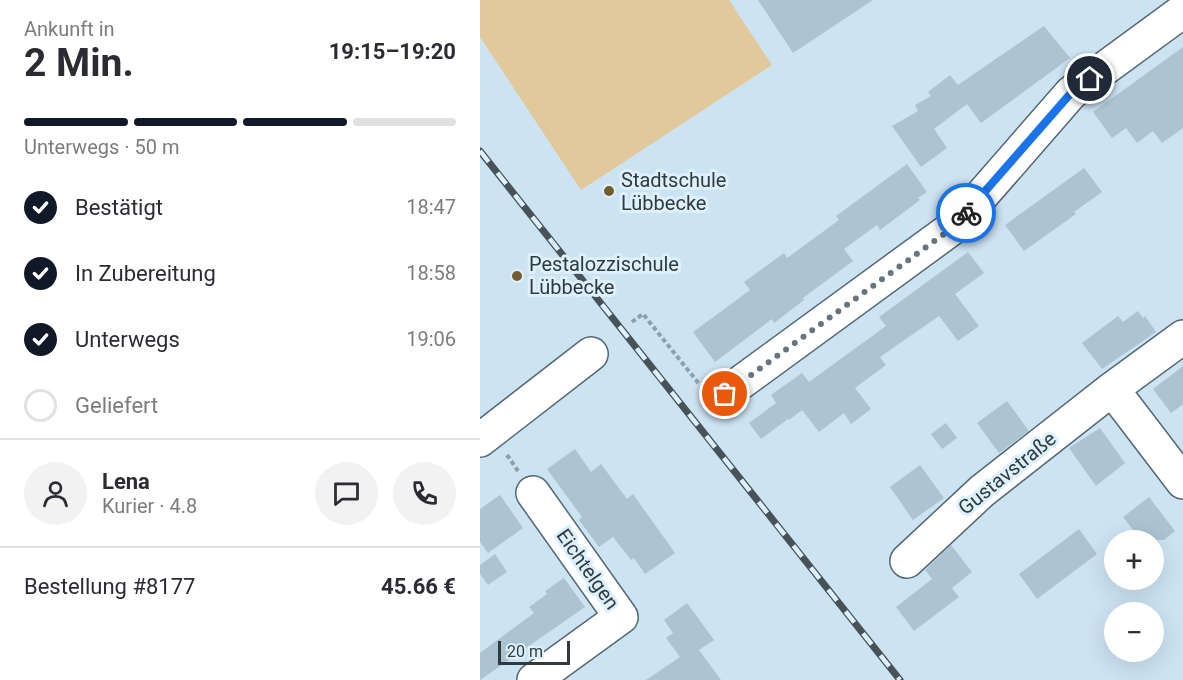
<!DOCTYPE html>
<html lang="de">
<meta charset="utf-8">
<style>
:root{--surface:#fff;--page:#f2f2f3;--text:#2b2b33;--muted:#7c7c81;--line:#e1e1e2;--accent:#111827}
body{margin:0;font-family:Roboto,sans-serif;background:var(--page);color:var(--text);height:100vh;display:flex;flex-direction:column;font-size:22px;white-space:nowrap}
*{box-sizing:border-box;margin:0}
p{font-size:20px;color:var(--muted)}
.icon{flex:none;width:33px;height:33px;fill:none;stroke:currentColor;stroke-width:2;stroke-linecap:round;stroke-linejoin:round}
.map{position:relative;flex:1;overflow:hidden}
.details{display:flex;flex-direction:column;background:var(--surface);width:480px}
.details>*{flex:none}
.controls{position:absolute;left:624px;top:530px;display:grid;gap:12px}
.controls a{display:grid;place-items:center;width:60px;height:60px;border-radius:50%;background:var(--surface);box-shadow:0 6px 24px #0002;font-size:30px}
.scale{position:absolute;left:18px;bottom:15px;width:72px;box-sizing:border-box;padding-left:6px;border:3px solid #313a40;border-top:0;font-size:16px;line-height:21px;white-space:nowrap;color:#313a40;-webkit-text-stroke:4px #ddf0fc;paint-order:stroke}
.pin{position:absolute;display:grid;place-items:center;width:51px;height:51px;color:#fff;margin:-26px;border:3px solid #fff;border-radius:50%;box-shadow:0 2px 6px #0007}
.courier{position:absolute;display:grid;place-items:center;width:60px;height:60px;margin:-30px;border:4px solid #1a73e8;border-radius:50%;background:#fff;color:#222;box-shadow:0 2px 8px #0007}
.head em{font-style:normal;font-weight:700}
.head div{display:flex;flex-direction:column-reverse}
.head{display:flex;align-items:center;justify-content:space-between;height:102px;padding:0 24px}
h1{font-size:39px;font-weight:700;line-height:45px}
.bar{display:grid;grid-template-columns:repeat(4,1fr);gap:9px 6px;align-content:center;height:72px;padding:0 24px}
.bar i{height:8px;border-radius:4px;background:var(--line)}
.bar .active{background:var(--accent)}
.bar p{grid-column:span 4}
.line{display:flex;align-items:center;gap:15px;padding:0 24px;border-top:2px solid var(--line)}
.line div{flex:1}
.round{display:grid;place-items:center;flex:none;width:63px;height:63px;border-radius:32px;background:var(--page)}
ol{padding:0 24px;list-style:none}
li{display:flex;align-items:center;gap:18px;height:66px}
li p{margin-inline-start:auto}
li .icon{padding:6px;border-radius:50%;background:var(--accent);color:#fff;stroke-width:4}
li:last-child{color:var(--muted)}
li i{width:33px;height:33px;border:3px solid var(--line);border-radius:50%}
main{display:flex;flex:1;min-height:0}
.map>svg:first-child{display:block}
.green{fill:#e2c99c}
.building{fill:#acc3d1}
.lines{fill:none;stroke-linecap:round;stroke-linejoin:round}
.minor-casing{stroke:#536874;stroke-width:36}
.path{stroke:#8e9fab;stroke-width:4;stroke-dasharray:4.5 3;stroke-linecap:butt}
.minor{stroke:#fff;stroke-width:33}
.rail-casing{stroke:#475259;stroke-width:7}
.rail{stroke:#ddf0fc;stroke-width:4.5;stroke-dasharray:14;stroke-linecap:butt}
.done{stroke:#67757e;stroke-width:6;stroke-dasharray:0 10.8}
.route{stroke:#1a73e8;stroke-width:8}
.poi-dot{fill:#755c2d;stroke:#ddf0fc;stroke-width:2}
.labels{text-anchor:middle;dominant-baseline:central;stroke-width:6;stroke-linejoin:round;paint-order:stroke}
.poi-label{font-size:20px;fill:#313a40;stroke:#ddf0fc;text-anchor:start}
.street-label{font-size:20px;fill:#313a40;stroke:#ddf0fc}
</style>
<main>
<section class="details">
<div class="head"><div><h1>2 Min.</h1><p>Ankunft in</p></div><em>19:15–19:20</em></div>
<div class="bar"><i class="active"></i><i class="active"></i><i class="active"></i><i></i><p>Unterwegs · 50 m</p></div>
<ol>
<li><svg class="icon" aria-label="check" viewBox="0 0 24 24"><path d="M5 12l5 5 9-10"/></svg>Bestätigt<p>18:47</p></li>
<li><svg class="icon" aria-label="check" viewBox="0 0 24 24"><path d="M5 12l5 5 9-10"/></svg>In Zubereitung<p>18:58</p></li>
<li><svg class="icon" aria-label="check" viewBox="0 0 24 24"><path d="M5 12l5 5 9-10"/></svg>Unterwegs<p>19:06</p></li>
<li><i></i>Geliefert</li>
</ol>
<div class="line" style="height:108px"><a class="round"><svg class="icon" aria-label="person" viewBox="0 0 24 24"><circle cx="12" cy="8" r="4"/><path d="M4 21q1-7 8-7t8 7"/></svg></a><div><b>Lena</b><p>Kurier · 4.8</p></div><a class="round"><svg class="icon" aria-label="chat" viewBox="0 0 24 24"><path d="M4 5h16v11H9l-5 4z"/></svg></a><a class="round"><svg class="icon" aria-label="phone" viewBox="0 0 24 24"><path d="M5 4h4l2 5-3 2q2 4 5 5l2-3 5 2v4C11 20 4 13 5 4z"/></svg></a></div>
<div class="line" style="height:78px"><div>Bestellung #8177</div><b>45.66 €</b></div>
</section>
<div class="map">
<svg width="703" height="680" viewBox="0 0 703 680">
<rect width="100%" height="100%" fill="#cce3f2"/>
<path class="green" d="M 0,0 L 249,0 L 292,65 L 101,190 L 0,37 Z"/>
<path class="building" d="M 278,0 L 393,0 L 313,53 Z
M 564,26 L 590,58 L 501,123 L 487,104 L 454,129 L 467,148 L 441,167 L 412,126 L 438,111 L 435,105 L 451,96 L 448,92 L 470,75 L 478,85 Z
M 703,47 L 703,128 L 682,143 L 673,131 L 657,143 L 646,128 L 632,138 L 613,112 Z
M 427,164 L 447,192 L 438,198 L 440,200 L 400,230 L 397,225 L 364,249 L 373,261 L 323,298 L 324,300 L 294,323 L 292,319 L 235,362 L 213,332 L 270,290 L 264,282 L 304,253 L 307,258 L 359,220 L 356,216 Z
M 604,168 L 622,192 L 594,212 L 596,214 L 544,251 L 525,225 Z
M 488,252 L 504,273 L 475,294 L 499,326 L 478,341 L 459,316 L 400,357 L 406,365 L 375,388 L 391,409 L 371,424 L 364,413 L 339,432 L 322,410 L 309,420 L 308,419 L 281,439 L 269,423 L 296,403 L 291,395 L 322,373 L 329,382 L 406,326 L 399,317 Z
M 658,311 L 663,318 L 665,316 L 676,332 L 622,369 L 602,343 L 638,316 L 643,322 Z
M 703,366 L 703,404 L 691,413 L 673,389 Z
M 527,401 L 549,431 L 519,453 L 497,423 Z
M 466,423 L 477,438 L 462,449 L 451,434 Z
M 620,428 L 645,463 L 616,486 L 589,448 Z
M 95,449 L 111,472 L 121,464 L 147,499 L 153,494 L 195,553 L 165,574 L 154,558 L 151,560 L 133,537 L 119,547 L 99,520 L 102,517 L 67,469 Z
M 440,465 L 464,498 L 433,520 L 410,487 Z
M 20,495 L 43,528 L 8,553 L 0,542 L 0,509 Z
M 669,497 L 695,531 L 684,540 L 661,540 L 643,517 Z
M 599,529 L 617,554 L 557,599 L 539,574 Z
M 471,545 L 492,572 L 472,588 L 479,597 L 434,631 L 416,607 L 452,579 L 445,570 Z
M 15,554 L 27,572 L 8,585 L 0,574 L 0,565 Z
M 84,578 L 105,607 L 0,680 L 0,653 L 54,613 L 49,607 L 67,594 L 65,591 Z
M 207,603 L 234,640 L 219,650 L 241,680 L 166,680 L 200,657 L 186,638 L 193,633 L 184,620 Z"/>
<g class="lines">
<defs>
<path id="minor" d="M 703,337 L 632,389 L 703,482
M 245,394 L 475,226 L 591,93 L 703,11
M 0,440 L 111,354
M 53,493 L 141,617 L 54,680
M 427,561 L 502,491 L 632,389"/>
</defs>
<use href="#minor" class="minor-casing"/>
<path class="path" d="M 152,322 L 163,314 L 220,385
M 27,455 L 38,471"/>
<use href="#minor" class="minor"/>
<defs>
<path id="rail" d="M 0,151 L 420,680"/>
</defs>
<use href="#rail" class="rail-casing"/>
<use href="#rail" class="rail"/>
</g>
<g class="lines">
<path class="done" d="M 245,394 L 475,226 L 486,213"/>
<path class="route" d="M 486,213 L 591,93 L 610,79"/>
</g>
<g class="poi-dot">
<circle cx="129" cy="191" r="6"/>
<circle cx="37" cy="276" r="6"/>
</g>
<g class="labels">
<g class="poi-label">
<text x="141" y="180">Stadtschule<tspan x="141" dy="23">Lübbecke</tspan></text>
<text x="49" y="264">Pestalozzischule<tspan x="49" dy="23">Lübbecke</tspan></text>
</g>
<g class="street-label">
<text transform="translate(527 473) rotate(-39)">Gustavstraße</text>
<text transform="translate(108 569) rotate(55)">Eichtelgen</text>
</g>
</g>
</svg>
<div class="controls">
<a>+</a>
<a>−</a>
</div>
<div class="scale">20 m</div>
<div class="pin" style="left:245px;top:394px;background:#ea580c"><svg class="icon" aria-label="bag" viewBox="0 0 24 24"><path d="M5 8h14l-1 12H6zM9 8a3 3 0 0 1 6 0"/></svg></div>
<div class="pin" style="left:610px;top:79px;background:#1f2937"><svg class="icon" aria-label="home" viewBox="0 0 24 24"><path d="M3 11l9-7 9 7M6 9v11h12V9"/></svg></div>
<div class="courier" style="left:486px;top:213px"><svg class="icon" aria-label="bike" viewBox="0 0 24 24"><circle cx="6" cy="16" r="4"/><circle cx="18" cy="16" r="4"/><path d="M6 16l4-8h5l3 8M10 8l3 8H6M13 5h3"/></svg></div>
</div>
</main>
